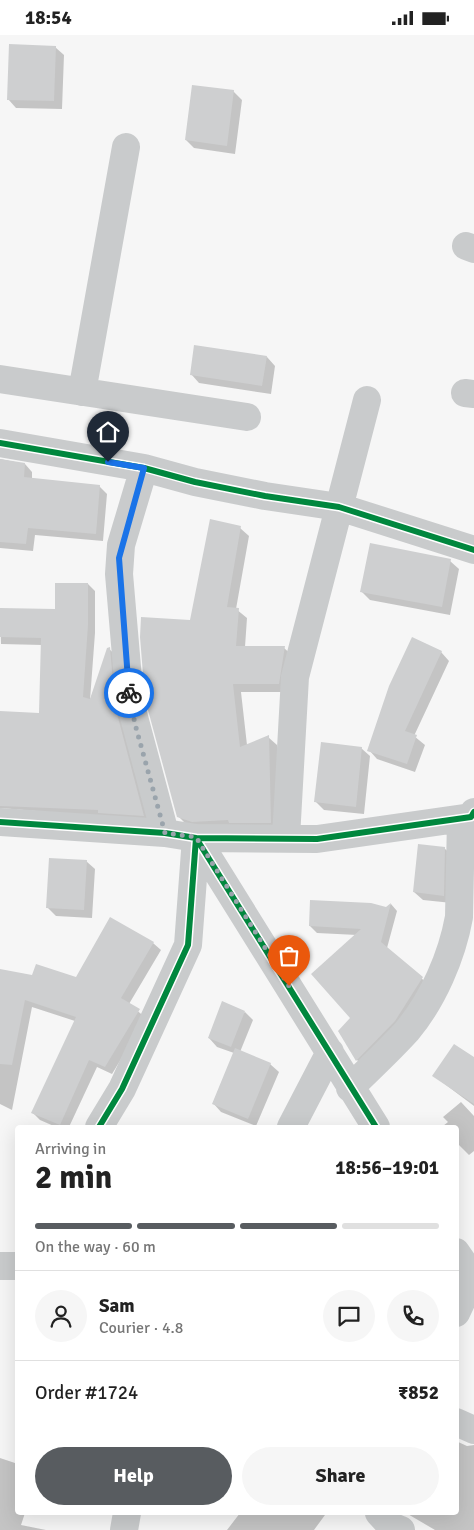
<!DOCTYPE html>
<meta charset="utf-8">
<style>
:root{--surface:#fff;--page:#f6f6f6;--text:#222;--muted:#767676;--line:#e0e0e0;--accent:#585c60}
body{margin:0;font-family:Signika,sans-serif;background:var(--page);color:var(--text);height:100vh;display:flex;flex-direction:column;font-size:19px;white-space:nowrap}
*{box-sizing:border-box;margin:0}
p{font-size:16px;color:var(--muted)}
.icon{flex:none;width:28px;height:28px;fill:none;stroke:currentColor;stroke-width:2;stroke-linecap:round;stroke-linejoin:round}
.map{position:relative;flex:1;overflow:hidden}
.details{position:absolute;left:15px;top:1090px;width:444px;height:390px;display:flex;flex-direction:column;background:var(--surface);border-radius:5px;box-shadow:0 5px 20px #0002}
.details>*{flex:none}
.pin{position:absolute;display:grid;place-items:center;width:42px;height:42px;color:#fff;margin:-51px -21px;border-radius:50% 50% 50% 0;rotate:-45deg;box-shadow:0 0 5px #0007}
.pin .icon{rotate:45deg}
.courier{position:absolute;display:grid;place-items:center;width:50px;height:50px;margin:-25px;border:4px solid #1a73e8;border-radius:50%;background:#fff;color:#222;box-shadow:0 1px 6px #0007}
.head em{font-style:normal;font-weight:700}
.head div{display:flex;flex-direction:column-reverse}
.head{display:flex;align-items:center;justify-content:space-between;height:85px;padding:0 20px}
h1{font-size:32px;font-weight:700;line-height:38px}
.bar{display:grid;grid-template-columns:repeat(4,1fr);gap:8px 5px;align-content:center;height:60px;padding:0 20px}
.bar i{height:6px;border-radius:4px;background:var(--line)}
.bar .on{background:var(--accent)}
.bar p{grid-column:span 4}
.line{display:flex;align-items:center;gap:12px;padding:0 20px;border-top:1px solid var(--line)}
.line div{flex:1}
.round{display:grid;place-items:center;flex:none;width:52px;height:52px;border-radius:26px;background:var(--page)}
.action{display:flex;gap:10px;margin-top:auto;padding:10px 20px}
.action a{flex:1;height:58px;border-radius:30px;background:var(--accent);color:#fff;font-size:20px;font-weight:700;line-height:58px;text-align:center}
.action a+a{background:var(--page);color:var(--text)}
.status{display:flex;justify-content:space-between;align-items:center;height:35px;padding:0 25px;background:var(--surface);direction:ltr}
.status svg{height:14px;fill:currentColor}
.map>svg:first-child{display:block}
.shadow{fill:#0003}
.building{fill:#cecfd0}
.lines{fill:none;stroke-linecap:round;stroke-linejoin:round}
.minor{stroke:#c9cbcc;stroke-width:28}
.cycleway-casing{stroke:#fff;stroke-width:9}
.cycleway{stroke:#00873e;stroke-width:6}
.done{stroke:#9aa4ac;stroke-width:5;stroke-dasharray:0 9}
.route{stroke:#1a73e8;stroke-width:6}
</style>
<div class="status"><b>18:54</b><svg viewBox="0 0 49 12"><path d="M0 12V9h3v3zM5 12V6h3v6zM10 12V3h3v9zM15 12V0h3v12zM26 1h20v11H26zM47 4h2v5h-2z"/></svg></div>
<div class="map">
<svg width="474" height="1495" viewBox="0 0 474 1495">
<rect width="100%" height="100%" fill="#f6f6f6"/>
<path class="shadow" d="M 55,12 L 64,20 L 62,74 L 16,73 L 8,64 Z
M 233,56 L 242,65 L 235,119 L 194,113 L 186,105 Z
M 267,322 L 275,331 L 271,359 L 199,348 L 191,339 Z
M 0,424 L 25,429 L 32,437 L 32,444 L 99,451 L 107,459 L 103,506 L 35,500 L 33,516 L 0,513 Z
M 240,493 L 249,501 L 236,574 L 247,583 L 245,612 L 284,613 L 293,621 L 287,657 L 241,657 L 247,710 L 268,702 L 277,710 L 279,796 L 187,790 L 178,781 L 191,586 Z
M 450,526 L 459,534 L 450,580 L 370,565 L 361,556 Z
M 88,549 L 95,556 L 95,598 L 90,665 L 109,614 L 117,621 L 151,788 L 144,785 L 0,773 L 0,677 L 41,679 L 42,610 L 1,609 L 0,574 L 56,575 Z
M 441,617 L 449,626 L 414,701 L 425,710 L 415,737 L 377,724 L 369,715 Z
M 361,713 L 370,721 L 364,779 L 324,775 L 316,767 Z
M 444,813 L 453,821 L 452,868 L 423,865 L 414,857 Z
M 86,826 L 95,834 L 92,883 L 56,881 L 47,872 Z
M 391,869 L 397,876 L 387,913 L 429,950 L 363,1031 L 357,1025 L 352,983 L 357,900 L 317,898 L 310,891 L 386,873 Z
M 153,908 L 161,915 L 129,969 L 146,983 L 112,1039 L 97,1032 L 69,1092 L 56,1092 L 40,1085 L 33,1078 L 75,986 L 32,972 L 12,1075 L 0,1069 L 0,935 L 33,941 L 77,943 Z
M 245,977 L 253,985 L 240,1017 L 270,1029 L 279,1037 L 256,1091 L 221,1077 L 213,1068 L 234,1018 L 217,1012 L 209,1003 Z
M 474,1024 L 474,1071 L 434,1041 Z
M 461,1067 L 474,1081 L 474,1116 L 469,1120 L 456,1107 L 456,1092 L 443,1091 L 448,1087 L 443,1082 Z
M 456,1406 L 467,1411 L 474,1410 L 474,1495 L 435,1495 L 406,1478 L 456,1478 Z
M 0,1423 L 18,1429 L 18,1478 L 25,1478 L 21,1490 L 46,1495 L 0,1495 Z
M 240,1478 L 323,1478 L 325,1480 L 314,1495 L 227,1495 Z"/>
<path class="building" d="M 9,9 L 56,11 L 54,66 L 7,65 Z
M 192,50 L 234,55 L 227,111 L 185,105 Z
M 194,310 L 267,321 L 262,351 L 190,340 Z
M 0,424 L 25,428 L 24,442 L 100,450 L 96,499 L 28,493 L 26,509 L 0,507 Z
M 210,484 L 241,491 L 227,572 L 239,573 L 236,611 L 285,611 L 279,649 L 233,649 L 240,712 L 269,700 L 271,788 L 229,788 L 228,785 L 192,787 L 177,782 L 145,664 L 140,602 L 141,582 L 190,585 Z
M 370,508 L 451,524 L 442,572 L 360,557 Z
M 55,548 L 88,548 L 88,590 L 83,662 L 90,664 L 107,613 L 110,612 L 115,671 L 144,781 L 98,778 L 98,775 L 0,771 L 0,676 L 39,678 L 41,603 L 0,602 L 0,573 L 55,574 Z
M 412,602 L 442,616 L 405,696 L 417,700 L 407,729 L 367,716 L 389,651 Z
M 321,707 L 362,712 L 356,772 L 314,767 Z
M 418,809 L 445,812 L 444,861 L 413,857 Z
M 49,823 L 87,825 L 84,875 L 46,873 Z
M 310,865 L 371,868 L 386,872 L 391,868 L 381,907 L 423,942 L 395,986 L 356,1026 L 338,996 L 350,983 L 311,939 L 361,894 L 309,891 Z
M 110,882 L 154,907 L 121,963 L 140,974 L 105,1032 L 89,1025 L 60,1090 L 31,1078 L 76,982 L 25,965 L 12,1030 L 0,1029 L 0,934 L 32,940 L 36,929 L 76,942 Z
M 222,966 L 245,976 L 231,1012 L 208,1003 Z
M 454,1009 L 474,1022 L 474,1069 L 432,1041 Z
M 235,1013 L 271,1028 L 248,1084 L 212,1069 Z"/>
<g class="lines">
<path class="minor" d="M 466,211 L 474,214
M 0,344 L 247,382
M 82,357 L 126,112
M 465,358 L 474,359
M 0,408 L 144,433 L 195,447 L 265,461 L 339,472 L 474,515
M 144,433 L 121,510 L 119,539 L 130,667 L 165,798
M 0,787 L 165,798 L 196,803 L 376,1092
M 286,803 L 295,642 L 367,365
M 350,1053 C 369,1034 389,1016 407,996 C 433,965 452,921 459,882 L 461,784
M 99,1092 L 122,1054 L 188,910 L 196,803 L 317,804 L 471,782 L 474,777
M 291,1092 L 330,1017
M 456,1217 L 473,1242 L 474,1240
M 0,1231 L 18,1231
M 456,1278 L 473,1242
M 456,1387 L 474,1395
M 379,1478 L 391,1491 L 401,1495
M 124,1495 L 127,1478"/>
<defs>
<path id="cycleway" d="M 0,408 L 144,433 L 195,447 L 265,461 L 339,472 L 474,515
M 0,787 L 165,798 L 196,803 L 376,1092
M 99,1092 L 122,1054 L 188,910 L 196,803 L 317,804 L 471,782 L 474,777"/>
</defs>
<use href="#cycleway" class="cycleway-casing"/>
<use href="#cycleway" class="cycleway"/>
</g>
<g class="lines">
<path class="done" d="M 129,658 L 135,689 L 165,798 L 196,802 L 289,951"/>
<path class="route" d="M 108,427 L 144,433 L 119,523 L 129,658"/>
</g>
</svg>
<div class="pin" style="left:289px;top:951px;background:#ea580c"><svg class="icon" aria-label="bag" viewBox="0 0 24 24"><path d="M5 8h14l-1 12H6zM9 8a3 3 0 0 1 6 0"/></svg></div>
<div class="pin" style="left:108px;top:427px;background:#1f2937"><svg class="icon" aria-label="home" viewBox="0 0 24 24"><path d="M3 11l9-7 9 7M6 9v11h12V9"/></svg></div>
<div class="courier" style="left:129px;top:658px"><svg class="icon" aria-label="bike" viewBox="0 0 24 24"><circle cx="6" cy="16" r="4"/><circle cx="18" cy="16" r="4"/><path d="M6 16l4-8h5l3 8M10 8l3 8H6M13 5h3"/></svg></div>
<section class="details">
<div class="head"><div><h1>2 min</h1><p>Arriving in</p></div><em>18:56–19:01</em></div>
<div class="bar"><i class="on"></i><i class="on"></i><i class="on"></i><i></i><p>On the way · 60 m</p></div>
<div class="line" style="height:90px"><a class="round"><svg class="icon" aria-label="person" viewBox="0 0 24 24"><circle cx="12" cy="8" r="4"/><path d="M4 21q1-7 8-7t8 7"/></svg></a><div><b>Sam</b><p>Courier · 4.8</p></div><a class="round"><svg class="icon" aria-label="chat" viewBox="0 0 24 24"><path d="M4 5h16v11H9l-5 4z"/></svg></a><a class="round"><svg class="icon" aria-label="phone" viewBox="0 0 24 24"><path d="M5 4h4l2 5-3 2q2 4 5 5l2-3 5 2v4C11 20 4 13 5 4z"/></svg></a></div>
<div class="line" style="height:65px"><div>Order #1724</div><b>₹852</b></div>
<div class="action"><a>Help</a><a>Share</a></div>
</section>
</div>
